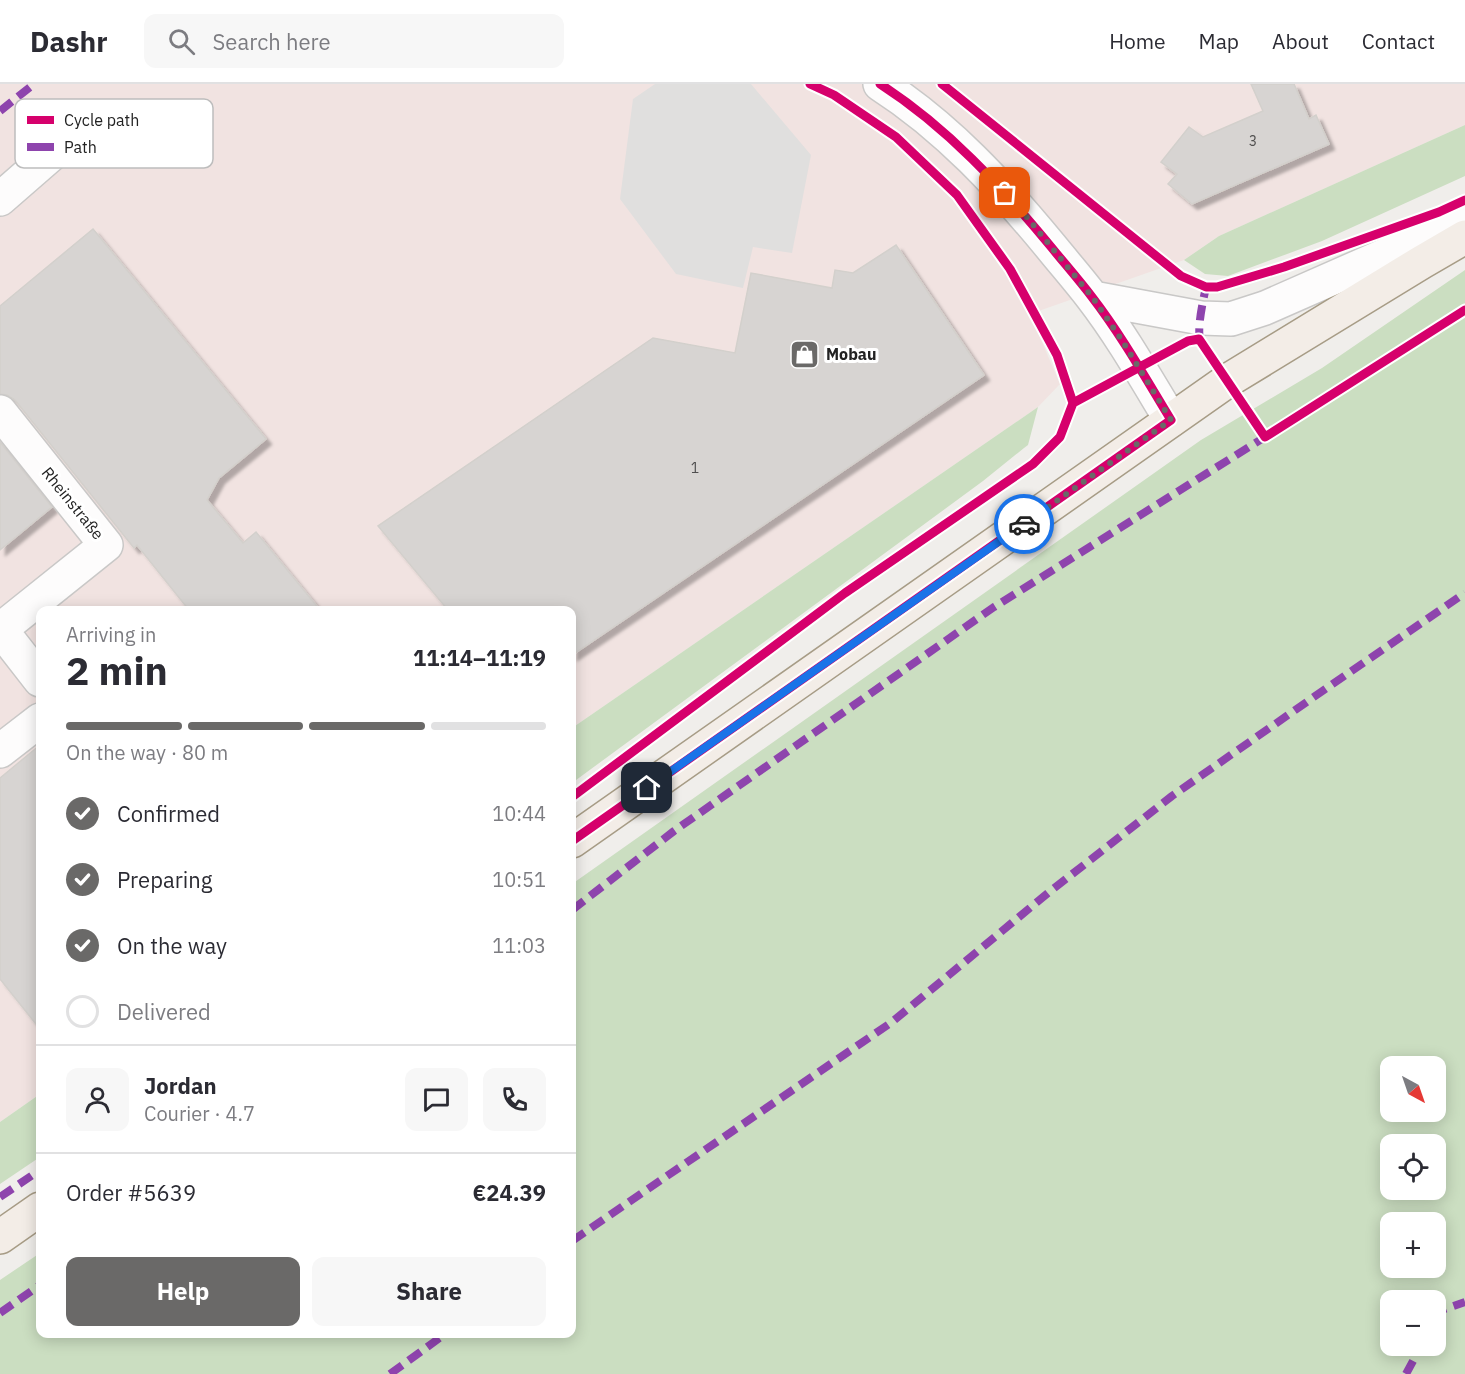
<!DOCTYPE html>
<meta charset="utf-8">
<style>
:root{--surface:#fff;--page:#f7f7f7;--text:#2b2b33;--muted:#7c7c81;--line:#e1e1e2;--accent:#6a6968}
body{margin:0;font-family:"IBM Plex Sans",sans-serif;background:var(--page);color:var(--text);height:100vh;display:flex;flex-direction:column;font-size:22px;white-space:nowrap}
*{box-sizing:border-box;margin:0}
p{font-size:20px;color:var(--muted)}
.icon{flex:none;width:33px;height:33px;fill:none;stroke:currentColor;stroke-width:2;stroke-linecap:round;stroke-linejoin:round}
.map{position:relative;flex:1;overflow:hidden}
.sheet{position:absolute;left:36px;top:522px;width:540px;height:732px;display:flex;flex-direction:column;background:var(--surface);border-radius:12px;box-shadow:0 3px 15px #0003}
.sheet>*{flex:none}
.needle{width:39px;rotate:140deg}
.tools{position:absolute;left:1380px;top:972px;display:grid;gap:12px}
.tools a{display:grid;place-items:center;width:66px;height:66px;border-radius:12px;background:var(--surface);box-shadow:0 3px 15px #0003;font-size:30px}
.pin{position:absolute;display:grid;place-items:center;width:51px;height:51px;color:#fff;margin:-26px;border-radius:12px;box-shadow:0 3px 9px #0006}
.courier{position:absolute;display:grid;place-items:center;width:60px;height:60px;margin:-30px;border:4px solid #1a73e8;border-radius:50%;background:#fff;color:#222;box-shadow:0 2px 8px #0007}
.head em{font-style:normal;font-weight:700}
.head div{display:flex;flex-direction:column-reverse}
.head{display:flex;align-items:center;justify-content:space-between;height:102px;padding:0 30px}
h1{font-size:39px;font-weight:700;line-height:45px}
.bar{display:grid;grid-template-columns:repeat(4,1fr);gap:9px 6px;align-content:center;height:72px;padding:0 30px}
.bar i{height:8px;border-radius:4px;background:var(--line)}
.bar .on{background:var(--accent)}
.bar p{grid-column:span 4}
.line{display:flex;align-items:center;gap:15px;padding:0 30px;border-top:2px solid var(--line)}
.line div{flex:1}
.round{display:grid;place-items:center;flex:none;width:63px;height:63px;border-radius:12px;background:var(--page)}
ol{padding:0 30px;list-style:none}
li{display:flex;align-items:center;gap:18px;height:66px}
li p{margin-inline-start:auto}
li .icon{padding:6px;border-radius:50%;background:var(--accent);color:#fff;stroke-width:4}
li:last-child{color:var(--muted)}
li i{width:33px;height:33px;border:3px solid var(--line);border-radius:50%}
.button{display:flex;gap:12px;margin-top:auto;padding:12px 30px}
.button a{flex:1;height:69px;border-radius:12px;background:var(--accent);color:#fff;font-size:24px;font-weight:700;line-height:69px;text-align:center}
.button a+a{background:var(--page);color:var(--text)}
header{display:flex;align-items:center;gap:36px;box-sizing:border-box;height:84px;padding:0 30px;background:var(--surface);border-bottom:2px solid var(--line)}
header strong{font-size:28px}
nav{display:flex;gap:33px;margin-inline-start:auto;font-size:21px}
.search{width:420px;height:54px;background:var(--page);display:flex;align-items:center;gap:15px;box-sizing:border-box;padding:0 21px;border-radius:12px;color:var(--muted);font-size:22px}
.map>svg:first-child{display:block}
.commercial{fill:#f1e3e1}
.forest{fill:#cbdec1;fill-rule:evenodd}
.parking{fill:#e0dfde}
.building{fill:#d7d4d2;stroke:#d3d0cc;stroke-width:1.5;filter:url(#shadow)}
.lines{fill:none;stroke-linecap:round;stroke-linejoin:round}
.minor-casing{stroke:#c9c8c7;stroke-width:36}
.major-casing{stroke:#a79c86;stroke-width:36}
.minor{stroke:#fdfcfc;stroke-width:33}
.major{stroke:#f3ede7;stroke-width:33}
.quiet{stroke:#8e44ad;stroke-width:8;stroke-dasharray:15 8;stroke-linecap:butt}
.cycleway-casing{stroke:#fff;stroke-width:13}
.cycleway{stroke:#d6006c;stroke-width:9}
.done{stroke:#6a6968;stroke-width:6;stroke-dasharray:0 10.8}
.route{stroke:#1a73e8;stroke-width:8}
.labels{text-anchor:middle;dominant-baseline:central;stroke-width:6;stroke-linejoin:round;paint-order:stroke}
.number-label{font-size:14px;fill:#4f4e4e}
.poi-label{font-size:16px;font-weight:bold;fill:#222;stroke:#fff;text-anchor:start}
.street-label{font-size:16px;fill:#222;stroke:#fff}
.key{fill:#fff;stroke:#bdbdbd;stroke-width:1.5}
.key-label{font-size:16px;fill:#222}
</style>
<header>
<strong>Dashr</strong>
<div class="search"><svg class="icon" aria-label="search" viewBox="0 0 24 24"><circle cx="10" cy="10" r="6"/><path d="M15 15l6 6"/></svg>Search here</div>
<nav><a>Home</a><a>Map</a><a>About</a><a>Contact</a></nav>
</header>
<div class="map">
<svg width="1465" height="1290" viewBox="0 0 1465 1290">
<defs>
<filter id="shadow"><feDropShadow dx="5.5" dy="5.5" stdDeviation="1.5" flood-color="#0004"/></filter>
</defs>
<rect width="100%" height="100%" fill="#f0eeeb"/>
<path class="commercial" d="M 0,0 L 1465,0 L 1465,41 L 1219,152 L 1184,176 L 1030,230 L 1060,300 L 1038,323 L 572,644 L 572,526 L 40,526 L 40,1010 L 0,1038 Z"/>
<path class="forest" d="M 1465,41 L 1465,92 L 1322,157 L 1228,192 L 1205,190 L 1184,176 L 1219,152 Z
M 1465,186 L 1465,1290 L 0,1290 L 0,1196 L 40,1169 L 40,1250 L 572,1250 L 572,800 L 1201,356 L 1322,284 ZM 1390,982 L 1436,982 L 1436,1028 L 1390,1028 ZM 1436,1060 L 1436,1106 L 1390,1106 L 1390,1060 ZM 1390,1138 L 1436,1138 L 1436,1184 L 1390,1184 ZM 1390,1216 L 1436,1216 L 1436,1262 L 1390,1262 Z
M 1038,323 L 1028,361 L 1024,364 L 983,397 L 572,699 L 572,644 Z
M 40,1010 L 40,1073 L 0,1100 L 0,1038 Z"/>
<path class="parking" d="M 655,0 L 751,0 L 811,71 L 792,169 L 753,163 L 743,204 L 676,190 L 620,115 L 633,15 Z"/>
<path class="building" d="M 1251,0 L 1294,0 L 1309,35 L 1316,31 L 1329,60 L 1192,120 L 1168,100 L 1177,90 L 1161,78 L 1189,43 L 1203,53 L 1263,27 Z
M 93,145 L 266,355 L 219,394 L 207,416 L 243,459 L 256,448 L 320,526 L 189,526 L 137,461 L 134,464 L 15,316 L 7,311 L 0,310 L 0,222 Z
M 896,161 L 984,291 L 572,571 L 572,526 L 448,526 L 378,442 L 653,254 L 735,269 L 751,189 L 832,204 L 835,186 L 853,189 Z
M 0,358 L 52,423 L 0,466 Z
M 40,661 L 40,945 L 0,895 L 0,694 Z"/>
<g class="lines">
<defs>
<path id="minor" d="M 880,0 C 947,43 1001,102 1052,164 C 1065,180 1079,196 1092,213 C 1122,252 1146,295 1171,336
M 0,115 L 54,68
M 1093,214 L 1201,234 L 1231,235 L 1265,224 L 1465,136
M 0,328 L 106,461 L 0,546
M 1,546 L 40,596
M 0,667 L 40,636"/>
<path id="major" d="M 572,757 L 1227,297 L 1422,178 L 1465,153
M 0,1153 L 40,1125"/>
</defs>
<use href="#minor" class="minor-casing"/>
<use href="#major" class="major-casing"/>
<use href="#minor" class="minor"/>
<use href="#major" class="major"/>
<path class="quiet" d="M 0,27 L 34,0
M 1201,259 C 1196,247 1203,217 1206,203
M 572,826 L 674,747 L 994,523 L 1268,351
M 0,1113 L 40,1086
M 572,1157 L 892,938 L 1048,809 L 1172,712 L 1321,608 L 1465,509
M 0,1229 L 40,1201
M 1436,1234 L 1439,1227 L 1465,1218
M 390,1290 L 445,1250
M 1406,1290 L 1421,1262"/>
<defs>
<path id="cycleway" d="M 942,0 L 1181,192 L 1206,203 L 1217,203 L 1284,183 L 1439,128 L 1465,116
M 1073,319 L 1188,257 L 1199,255 L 1265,353 L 1465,226
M 572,713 L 845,509 L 1033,380 L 1060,353 L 1073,319 L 1057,271 L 1010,185 L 957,111 L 896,53 L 834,11 L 810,0
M 572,757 L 1171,336 C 1146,295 1122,252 1092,213 C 1079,196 1065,180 1052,164 C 1001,102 947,43 880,0"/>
</defs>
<use href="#cycleway" class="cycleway-casing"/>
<use href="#cycleway" class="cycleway"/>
</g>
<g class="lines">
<path class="done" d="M 1005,109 L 1021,126 L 1093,214 L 1123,258 L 1171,336 L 1024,440"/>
<path class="route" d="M 647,704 L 1024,440"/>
</g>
<defs>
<symbol id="shop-square" viewBox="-11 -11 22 22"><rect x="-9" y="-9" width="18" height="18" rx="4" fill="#6a6968" stroke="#fff"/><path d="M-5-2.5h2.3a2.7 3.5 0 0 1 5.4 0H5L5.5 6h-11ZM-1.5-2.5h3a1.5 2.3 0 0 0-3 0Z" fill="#fff"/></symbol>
</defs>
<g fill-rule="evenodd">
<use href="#shop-square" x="788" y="254" width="33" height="33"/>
</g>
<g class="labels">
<g class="number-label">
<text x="1253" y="57">3</text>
<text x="695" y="384">1</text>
</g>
<g class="poi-label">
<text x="826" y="270">Mobau</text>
</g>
<g class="street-label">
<text transform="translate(73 419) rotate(51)">Rheinstraße</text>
</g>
</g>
<rect x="15" y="15" width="198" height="69" rx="9" class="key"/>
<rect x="27" y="32" width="27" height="8" fill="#d6006c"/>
<rect x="27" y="59" width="27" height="8" fill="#8e44ad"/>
<g class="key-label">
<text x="64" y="42">Cycle path</text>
<text x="64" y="69">Path</text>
</g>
</svg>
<div class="tools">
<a><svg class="needle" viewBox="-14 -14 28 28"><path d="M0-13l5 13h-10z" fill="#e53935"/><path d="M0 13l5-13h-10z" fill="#7c7c81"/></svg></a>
<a><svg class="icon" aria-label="locate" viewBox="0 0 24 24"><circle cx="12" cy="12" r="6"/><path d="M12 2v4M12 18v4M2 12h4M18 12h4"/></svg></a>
<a>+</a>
<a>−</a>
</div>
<div class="pin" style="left:1005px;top:109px;background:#ea580c"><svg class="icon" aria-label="bag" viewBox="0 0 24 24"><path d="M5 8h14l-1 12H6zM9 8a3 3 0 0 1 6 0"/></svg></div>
<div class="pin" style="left:647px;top:704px;background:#1f2937"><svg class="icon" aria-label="home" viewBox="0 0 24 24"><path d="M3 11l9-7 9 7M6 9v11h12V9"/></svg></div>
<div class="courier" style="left:1024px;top:440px"><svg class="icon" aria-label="car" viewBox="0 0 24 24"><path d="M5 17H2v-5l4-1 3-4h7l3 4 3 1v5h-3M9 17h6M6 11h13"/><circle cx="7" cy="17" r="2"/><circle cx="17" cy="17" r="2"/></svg></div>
<section class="sheet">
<div class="head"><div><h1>2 min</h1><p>Arriving in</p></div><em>11:14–11:19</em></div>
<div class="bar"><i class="on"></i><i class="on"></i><i class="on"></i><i></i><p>On the way · 80 m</p></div>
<ol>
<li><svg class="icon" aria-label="check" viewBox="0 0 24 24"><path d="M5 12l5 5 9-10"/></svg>Confirmed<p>10:44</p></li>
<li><svg class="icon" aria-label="check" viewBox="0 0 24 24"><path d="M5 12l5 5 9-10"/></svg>Preparing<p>10:51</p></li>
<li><svg class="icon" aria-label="check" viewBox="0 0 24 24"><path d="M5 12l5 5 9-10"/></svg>On the way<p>11:03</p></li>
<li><i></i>Delivered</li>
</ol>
<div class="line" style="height:108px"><a class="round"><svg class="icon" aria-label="person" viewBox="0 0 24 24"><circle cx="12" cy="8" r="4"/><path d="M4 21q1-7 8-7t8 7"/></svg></a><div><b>Jordan</b><p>Courier · 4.7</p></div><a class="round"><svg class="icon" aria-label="chat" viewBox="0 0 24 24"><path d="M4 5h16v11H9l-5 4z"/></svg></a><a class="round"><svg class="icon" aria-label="phone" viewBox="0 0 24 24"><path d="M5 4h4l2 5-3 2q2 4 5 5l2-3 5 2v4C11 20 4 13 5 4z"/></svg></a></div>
<div class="line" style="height:78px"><div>Order #5639</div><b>€24.39</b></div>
<div class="button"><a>Help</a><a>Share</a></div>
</section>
</div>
